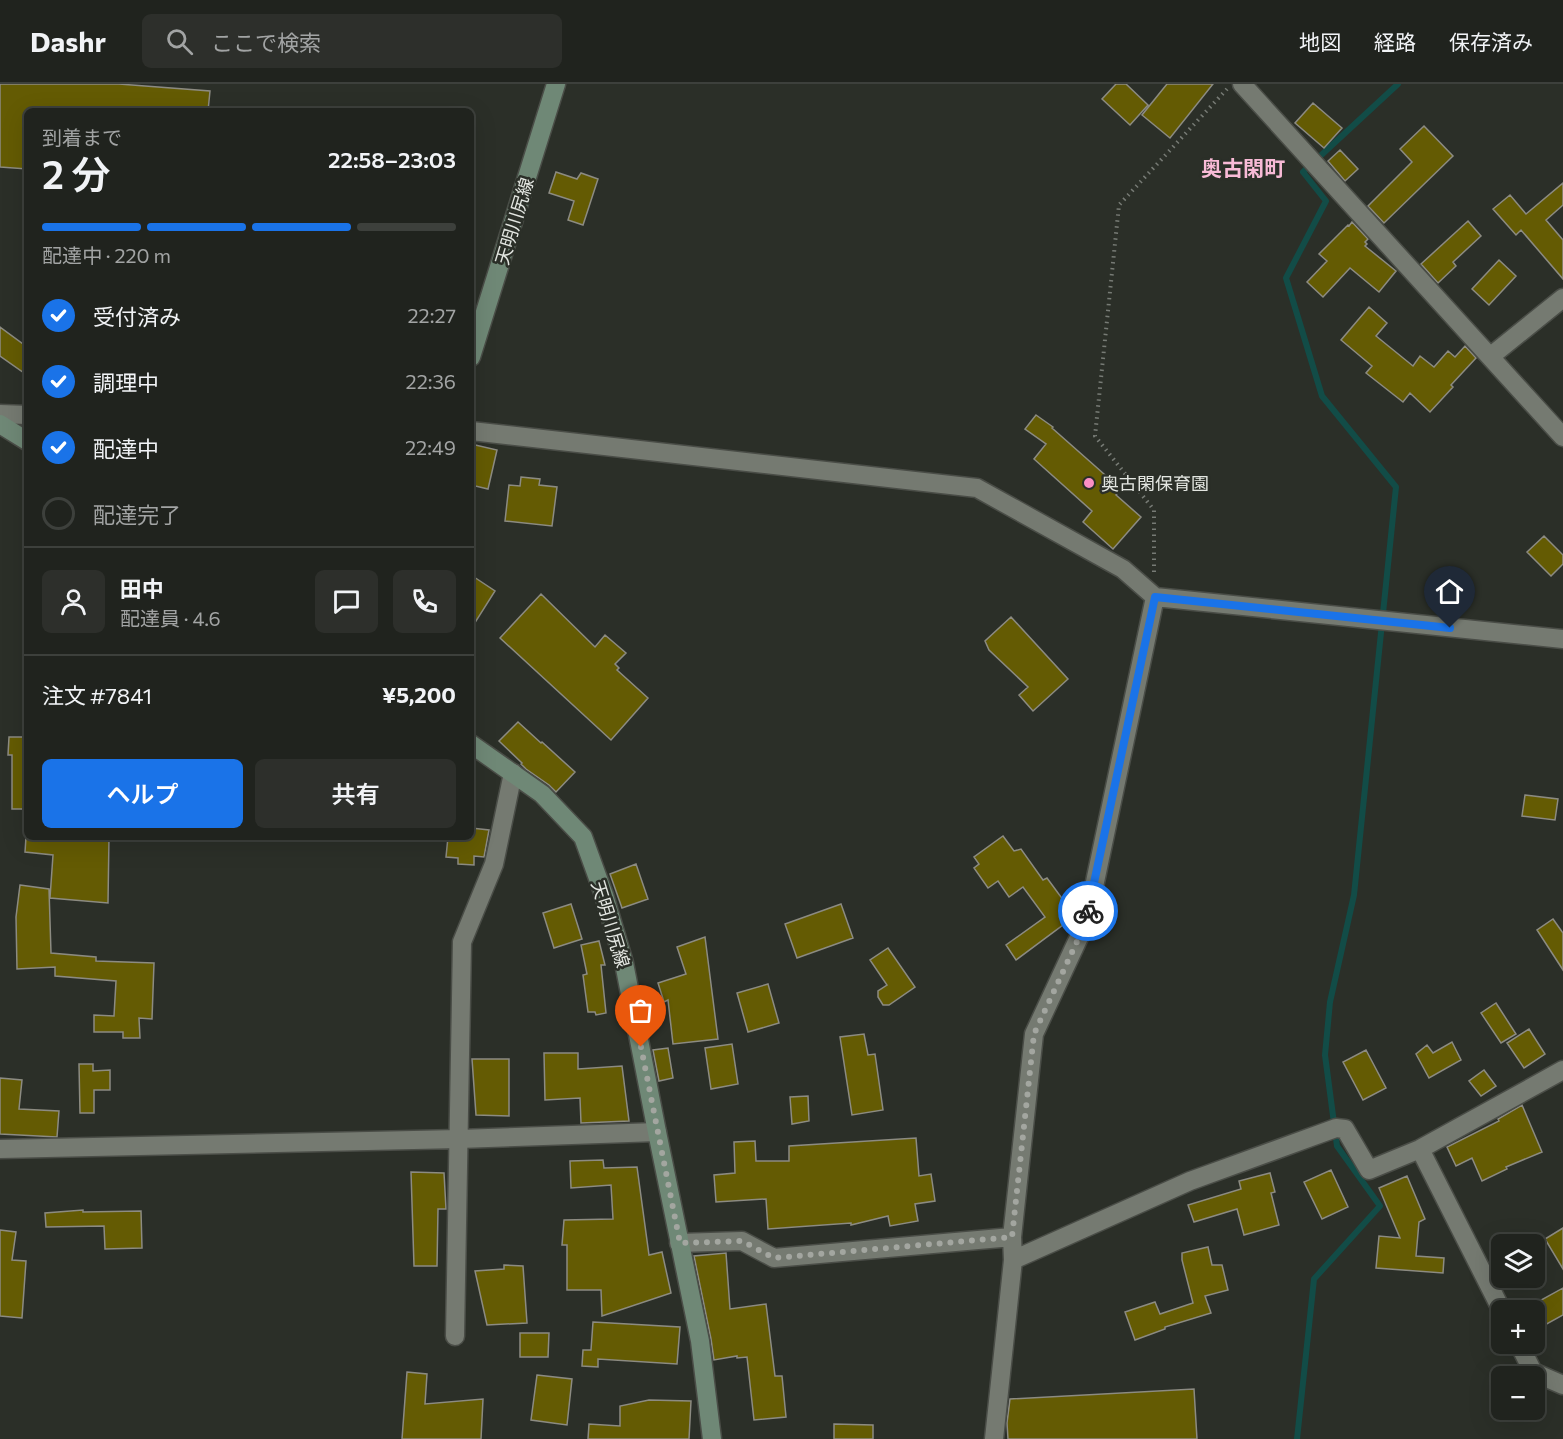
<!DOCTYPE html>
<html lang="ja">
<meta charset="utf-8">
<style>
:root{--surface:#20231e;--page:#2d2f2b;--text:#f1f3f6;--muted:#a2a4a4;--line:#3d403c;--accent:#1a73e8}
body{margin:0;font-family:Commissioner,"Noto Sans JP",sans-serif;background:var(--page);color:var(--text);height:100vh;display:flex;flex-direction:column;font-size:22px;white-space:nowrap}
*{box-sizing:border-box;margin:0}
p{font-size:20px;color:var(--muted)}
.icon{flex:none;width:33px;height:33px;fill:none;stroke:currentColor;stroke-width:2;stroke-linecap:round;stroke-linejoin:round}
.map{position:relative;flex:1;overflow:hidden}
.details{position:absolute;left:24px;top:24px;width:450px;height:732px;display:flex;flex-direction:column;background:var(--surface);border-radius:9px;box-shadow:0 6px 24px #0002,0 0 0 2px var(--line)}
.details>*{flex:none}
.tools{position:absolute;left:1491px;top:1150px;display:grid;gap:12px}
.tools a{display:grid;place-items:center;width:54px;height:54px;border-radius:9px;background:var(--surface);box-shadow:0 6px 24px #0002,0 0 0 2px var(--line);font-size:30px}
.pin{position:absolute;display:grid;place-items:center;width:51px;height:51px;color:#fff;margin:-62px -26px;border-radius:50% 50% 50% 0;rotate:-45deg;box-shadow:0 0 6px #0007}
.pin .icon{rotate:45deg}
.courier{position:absolute;display:grid;place-items:center;width:60px;height:60px;margin:-30px;border:4px solid #1a73e8;border-radius:50%;background:#fff;color:#222;box-shadow:0 2px 8px #0007}
.summary em{font-style:normal;font-weight:600}
.summary div{display:flex;flex-direction:column-reverse}
.summary{display:flex;align-items:center;justify-content:space-between;height:102px;padding:0 18px}
h1{font-size:39px;font-weight:600;line-height:45px}
.bar{display:grid;grid-template-columns:repeat(4,1fr);gap:9px 6px;align-content:center;height:72px;padding:0 18px}
.bar i{height:8px;border-radius:4px;background:var(--line)}
.bar .selected{background:var(--accent)}
.bar p{grid-column:span 4}
.line{display:flex;align-items:center;gap:15px;padding:0 18px;border-top:2px solid var(--line)}
.line div{flex:1}
.round{display:grid;place-items:center;flex:none;width:63px;height:63px;border-radius:9px;background:var(--page)}
ol{padding:0 18px;list-style:none}
li{display:flex;align-items:center;gap:18px;height:66px}
li p{margin-inline-start:auto}
li .icon{padding:6px;border-radius:50%;background:var(--accent);color:#fff;stroke-width:4}
li:last-child{color:var(--muted)}
li i{width:33px;height:33px;border:3px solid var(--line);border-radius:50%}
.cta{display:flex;gap:12px;margin-top:auto;padding:12px 18px}
.cta a{flex:1;height:69px;border-radius:9px;background:var(--accent);color:#fff;font-size:24px;font-weight:600;line-height:69px;text-align:center}
.cta a+a{background:var(--page);color:var(--text)}
header{display:flex;align-items:center;gap:36px;box-sizing:border-box;height:84px;padding:0 30px;background:var(--surface);border-bottom:2px solid var(--line)}
header strong{font-size:28px}
nav{display:flex;gap:33px;margin-inline-start:auto;font-size:21px}
.search{width:420px;height:54px;background:var(--page);display:flex;align-items:center;gap:15px;box-sizing:border-box;padding:0 21px;border-radius:9px;color:var(--muted);font-size:22px}
.map>svg:first-child{display:block}
.lines{fill:none;stroke-linecap:round;stroke-linejoin:round}
.stream{stroke:#124c47;stroke-width:6}
.building{fill:#645b03;stroke:#8c8b82;stroke-width:1.5}
.street-casing{stroke:#4a4d47;stroke-width:21}
.secondary-casing{stroke:#4a4d47;stroke-width:21}
.path{stroke:#777b75;stroke-width:4;stroke-dasharray:1.5 4.5;stroke-linecap:butt}
.street{stroke:#757a71;stroke-width:18}
.secondary{stroke:#6f8876;stroke-width:18}
.done{stroke:#a3a6a0;stroke-width:6;stroke-dasharray:0 10.8}
.route{stroke:#1a73e8;stroke-width:8}
.poi-dot{fill:#fb8fc5;stroke:#2b2f28;stroke-width:2}
.labels{text-anchor:middle;dominant-baseline:central;stroke-width:5;stroke-linejoin:round;paint-order:stroke}
.street-label{font-size:18px;fill:#e3e6e1;stroke:#2b2f28}
.poi-label{font-size:18px;fill:#e3e6e1;stroke:#2b2f28;text-anchor:start}
.quarter-label{font-size:21px;font-weight:bold;fill:#f8bad6;stroke:#2b2f28}
</style>
<header>
<strong>Dashr</strong>
<div class="search"><svg class="icon" aria-label="search" viewBox="0 0 24 24"><circle cx="10" cy="10" r="6"/><path d="M15 15l6 6"/></svg>ここで検索</div>
<nav><a>地図</a><a>経路</a><a>保存済み</a></nav>
</header>
<div class="map">
<svg width="1563" height="1355" viewBox="0 0 1563 1355">
<rect width="100%" height="100%" fill="#2b2f28"/>
<g class="lines">
<path class="stream" d="M 1297,1355 L 1314,1195 L 1380,1122 L 1337,1062 L 1325,971 L 1330,918 L 1354,811 L 1396,403 L 1322,312 L 1286,194 L 1326,117 L 1303,88 L 1398,0"/>
</g>
<path class="building" d="M 0,0 L 119,0 L 210,7 L 208,27 L 27,27 L 27,85 L 0,83 Z
M 1116,0 L 1126,0 L 1148,21 L 1130,41 L 1102,15 Z
M 1167,0 L 1213,0 L 1170,54 L 1142,31 Z
M 1313,19 L 1342,44 L 1324,64 L 1295,39 Z
M 1424,42 L 1453,72 L 1384,139 L 1368,122 L 1412,78 L 1400,65 Z
M 1340,66 L 1358,85 L 1345,97 L 1328,77 Z
M 556,88 L 577,95 L 581,89 L 598,95 L 583,141 L 568,136 L 574,117 L 549,109 Z
M 1563,99 L 1563,121 L 1546,136 L 1563,156 L 1563,195 L 1521,146 L 1516,151 L 1493,125 L 1510,111 L 1526,130 Z
M 1468,137 L 1481,152 L 1453,178 L 1456,182 L 1438,199 L 1421,180 Z
M 1352,138 L 1368,155 L 1365,158 L 1367,160 L 1365,162 L 1396,187 L 1379,208 L 1350,184 L 1323,213 L 1307,198 L 1327,177 L 1319,170 L 1348,141 L 1349,142 Z
M 1499,176 L 1516,192 L 1489,221 L 1472,205 Z
M 1369,223 L 1387,239 L 1376,252 L 1413,282 L 1420,272 L 1434,283 L 1448,267 L 1455,273 L 1465,262 L 1476,274 L 1451,301 L 1453,303 L 1430,328 L 1410,309 L 1403,318 L 1366,289 L 1372,282 L 1341,256 Z
M 0,243 L 27,263 L 27,291 L 0,272 Z
M 1036,331 L 1053,343 L 1052,344 L 1121,405 L 1116,411 L 1141,433 L 1113,465 L 1083,438 L 1092,427 L 1034,375 L 1046,360 L 1025,345 Z
M 471,360 L 497,366 L 488,405 L 471,401 Z
M 521,393 L 540,395 L 539,401 L 557,403 L 552,442 L 505,437 L 509,401 L 520,402 Z
M 1544,452 L 1563,471 L 1563,480 L 1551,492 L 1527,468 Z
M 471,491 L 495,507 L 471,545 Z
M 541,510 L 595,563 L 605,551 L 626,569 L 615,580 L 619,584 L 617,586 L 648,614 L 611,656 L 500,554 Z
M 1011,533 L 1068,595 L 1033,627 L 1019,611 L 1028,603 L 989,566 L 985,557 Z
M 518,638 L 541,659 L 542,658 L 575,688 L 556,708 L 549,701 L 526,685 L 521,680 L 522,679 L 499,657 Z
M 9,653 L 27,653 L 27,725 L 12,725 L 12,671 L 8,671 Z
M 1525,711 L 1558,715 L 1555,736 L 1522,732 Z
M 471,744 L 489,746 L 484,773 L 474,772 L 474,781 L 458,780 L 458,774 L 446,773 L 448,753 L 471,753 Z
M 1003,752 L 1014,767 L 1021,765 L 1043,796 L 1047,794 L 1075,832 L 1016,876 L 1006,861 L 1045,833 L 1023,803 L 1009,813 L 998,797 L 988,804 L 974,784 L 979,780 L 974,773 Z
M 26,753 L 109,753 L 108,819 L 50,814 L 53,771 L 25,768 Z
M 636,780 L 648,815 L 622,824 L 610,790 Z
M 20,801 L 49,805 L 51,869 L 96,873 L 96,877 L 154,879 L 152,935 L 139,934 L 140,954 L 123,954 L 123,948 L 94,948 L 94,931 L 114,932 L 116,897 L 55,892 L 55,883 L 17,885 L 16,833 Z
M 571,820 L 582,855 L 554,864 L 543,829 Z
M 841,820 L 853,854 L 797,874 L 785,840 Z
M 1553,835 L 1563,849 L 1563,886 L 1537,846 Z
M 705,853 L 718,955 L 673,960 L 668,916 L 664,918 L 658,899 L 686,890 L 677,863 Z
M 599,857 L 605,881 L 601,881 L 606,929 L 596,931 L 595,928 L 588,928 L 583,891 L 587,890 L 581,861 Z
M 888,864 L 915,903 L 889,921 L 883,921 L 878,913 L 878,907 L 887,901 L 870,876 Z
M 768,900 L 779,939 L 748,948 L 737,909 Z
M 1496,919 L 1516,950 L 1501,959 L 1481,929 Z
M 1529,945 L 1545,970 L 1524,984 L 1507,959 Z
M 864,950 L 868,971 L 875,970 L 883,1026 L 852,1031 L 840,953 Z
M 1452,958 L 1461,976 L 1429,994 L 1416,970 L 1427,961 L 1433,969 Z
M 732,960 L 738,1000 L 711,1005 L 705,964 Z
M 668,964 L 673,994 L 659,997 L 653,966 Z
M 1366,966 L 1386,1004 L 1363,1016 L 1343,978 Z
M 544,969 L 578,969 L 578,985 L 622,982 L 629,1037 L 581,1039 L 580,1014 L 545,1016 Z
M 472,975 L 509,975 L 509,1032 L 476,1031 Z
M 79,980 L 93,980 L 93,987 L 110,986 L 110,1006 L 94,1006 L 94,1029 L 80,1029 Z
M 1484,986 L 1496,1002 L 1481,1012 L 1469,997 Z
M 0,994 L 22,996 L 19,1025 L 59,1027 L 57,1053 L 0,1050 Z
M 808,1012 L 809,1037 L 792,1040 L 790,1013 Z
M 1522,1021 L 1542,1068 L 1506,1083 L 1507,1085 L 1482,1097 L 1472,1074 L 1456,1082 L 1447,1063 L 1499,1037 L 1498,1035 Z
M 916,1054 L 919,1092 L 931,1090 L 935,1117 L 915,1120 L 918,1137 L 890,1142 L 888,1132 L 851,1141 L 851,1139 L 768,1145 L 766,1115 L 716,1118 L 714,1091 L 735,1089 L 734,1058 L 755,1057 L 756,1077 L 789,1077 L 789,1062 Z
M 603,1076 L 604,1084 L 637,1083 L 649,1171 L 662,1168 L 671,1209 L 602,1232 L 601,1206 L 567,1206 L 567,1161 L 562,1161 L 564,1136 L 613,1135 L 611,1101 L 571,1104 L 570,1077 Z
M 1331,1086 L 1348,1123 L 1322,1135 L 1304,1098 Z
M 411,1088 L 444,1089 L 446,1125 L 438,1125 L 437,1182 L 414,1182 Z
M 1270,1089 L 1275,1108 L 1271,1109 L 1279,1141 L 1244,1151 L 1237,1125 L 1194,1138 L 1188,1121 L 1241,1105 L 1239,1097 Z
M 1407,1092 L 1425,1135 L 1419,1138 L 1416,1172 L 1444,1174 L 1443,1189 L 1376,1184 L 1379,1152 L 1400,1154 L 1379,1104 Z
M 83,1126 L 83,1128 L 141,1127 L 142,1164 L 105,1165 L 104,1142 L 46,1143 L 45,1129 Z
M 1563,1144 L 1563,1185 L 1545,1155 Z
M 0,1146 L 16,1148 L 12,1176 L 26,1177 L 22,1234 L 0,1232 Z
M 1208,1163 L 1212,1181 L 1222,1181 L 1228,1206 L 1205,1212 L 1211,1229 L 1165,1243 L 1165,1245 L 1135,1256 L 1125,1228 L 1155,1218 L 1160,1230 L 1193,1219 L 1182,1176 L 1182,1169 Z
M 726,1169 L 730,1225 L 766,1220 L 775,1292 L 782,1292 L 786,1333 L 754,1336 L 747,1273 L 737,1274 L 737,1272 L 714,1276 L 711,1255 L 694,1172 Z
M 504,1181 L 523,1182 L 527,1239 L 487,1241 L 475,1187 L 504,1185 Z
M 1563,1204 L 1563,1231 L 1534,1247 L 1534,1220 Z
M 593,1238 L 680,1243 L 677,1280 L 598,1275 L 598,1283 L 582,1282 L 583,1266 L 591,1266 Z
M 520,1249 L 549,1249 L 548,1273 L 520,1273 Z
M 407,1288 L 427,1290 L 425,1320 L 483,1315 L 481,1355 L 402,1355 Z
M 537,1291 L 572,1295 L 567,1341 L 531,1336 Z
M 1194,1305 L 1197,1355 L 1008,1355 L 1007,1339 L 1010,1315 Z
M 649,1316 L 691,1317 L 689,1355 L 588,1355 L 589,1340 L 620,1342 L 620,1322 Z
M 834,1340 L 873,1341 L 873,1355 L 834,1355 Z"/>
<g class="lines">
<defs>
<path id="street" d="M 1242,0 L 1563,353
M 1491,272 L 1563,214
M 0,330 L 27,331
M 471,347 L 977,404 L 1123,485 L 1155,513 L 1563,555
M 0,1065 L 459,1055 L 657,1048
M 1420,1065 L 1502,1227
M 679,1159 L 742,1157 L 774,1174 L 1012,1153
M 1013,1176 L 1190,1097 L 1336,1044 L 1345,1045 L 1369,1086 L 1420,1065 L 1563,986
M 455,1252 L 462,858 L 494,780 L 513,689
M 1519,1260 L 1533,1288 L 1563,1301
M 994,1355 L 1013,1176 L 1012,1153 L 1034,950 L 1087,836 L 1155,513"/>
<path id="secondary" d="M 471,273 L 556,0
M 0,340 L 27,357
M 471,660 L 542,710 L 583,753 L 604,811 L 624,879 L 657,1048 L 700,1257 L 712,1355"/>
</defs>
<use href="#street" class="street-casing"/>
<use href="#secondary" class="secondary-casing"/>
<path class="path" d="M 1154,488 L 1154,426 L 1095,352 L 1119,121 L 1227,5"/>
<use href="#street" class="street"/>
<use href="#secondary" class="secondary"/>
</g>
<g class="lines">
<path class="done" d="M 641,963 L 680,1159 L 742,1157 L 774,1174 L 1012,1153 L 1034,950 L 1087,836 L 1088,827"/>
<path class="route" d="M 1088,827 L 1155,513 L 1450,544"/>
</g>
<circle class="poi-dot" cx="1089" cy="399" r="6"/>
<g class="labels">
<g class="street-label">
<text transform="translate(514 137) rotate(-73)">天明川尻線</text>
<text transform="translate(611 840) rotate(73)">天明川尻線</text>
</g>
<g class="poi-label">
<text x="1101" y="399">奥古閑保育園</text>
</g>
<g class="quarter-label">
<text x="1243" y="83">奥古閑町</text>
</g>
</g>
</svg>
<div class="tools">
<a><svg class="icon" aria-label="layers" viewBox="0 0 24 24"><path d="M12 4l9 5-9 5-9-5zM3 14l9 5 9-5"/></svg></a>
<a>+</a>
<a>−</a>
</div>
<div class="pin" style="left:641px;top:963px;background:#ea580c"><svg class="icon" aria-label="bag" viewBox="0 0 24 24"><path d="M5 8h14l-1 12H6zM9 8a3 3 0 0 1 6 0"/></svg></div>
<div class="pin" style="left:1450px;top:544px;background:#1f2937"><svg class="icon" aria-label="home" viewBox="0 0 24 24"><path d="M3 11l9-7 9 7M6 9v11h12V9"/></svg></div>
<div class="courier" style="left:1088px;top:827px"><svg class="icon" aria-label="bike" viewBox="0 0 24 24"><circle cx="6" cy="16" r="4"/><circle cx="18" cy="16" r="4"/><path d="M6 16l4-8h5l3 8M10 8l3 8H6M13 5h3"/></svg></div>
<section class="details">
<div class="summary"><div><h1>2 分</h1><p>到着まで</p></div><em>22:58–23:03</em></div>
<div class="bar"><i class="selected"></i><i class="selected"></i><i class="selected"></i><i></i><p>配達中 · 220 m</p></div>
<ol>
<li><svg class="icon" aria-label="check" viewBox="0 0 24 24"><path d="M5 12l5 5 9-10"/></svg>受付済み<p>22:27</p></li>
<li><svg class="icon" aria-label="check" viewBox="0 0 24 24"><path d="M5 12l5 5 9-10"/></svg>調理中<p>22:36</p></li>
<li><svg class="icon" aria-label="check" viewBox="0 0 24 24"><path d="M5 12l5 5 9-10"/></svg>配達中<p>22:49</p></li>
<li><i></i>配達完了</li>
</ol>
<div class="line" style="height:108px"><a class="round"><svg class="icon" aria-label="person" viewBox="0 0 24 24"><circle cx="12" cy="8" r="4"/><path d="M4 21q1-7 8-7t8 7"/></svg></a><div><b>田中</b><p>配達員 · 4.6</p></div><a class="round"><svg class="icon" aria-label="chat" viewBox="0 0 24 24"><path d="M4 5h16v11H9l-5 4z"/></svg></a><a class="round"><svg class="icon" aria-label="phone" viewBox="0 0 24 24"><path d="M5 4h4l2 5-3 2q2 4 5 5l2-3 5 2v4C11 20 4 13 5 4z"/></svg></a></div>
<div class="line" style="height:78px"><div>注文 #7841</div><b>¥5,200</b></div>
<div class="cta"><a>ヘルプ</a><a>共有</a></div>
</section>
</div>
